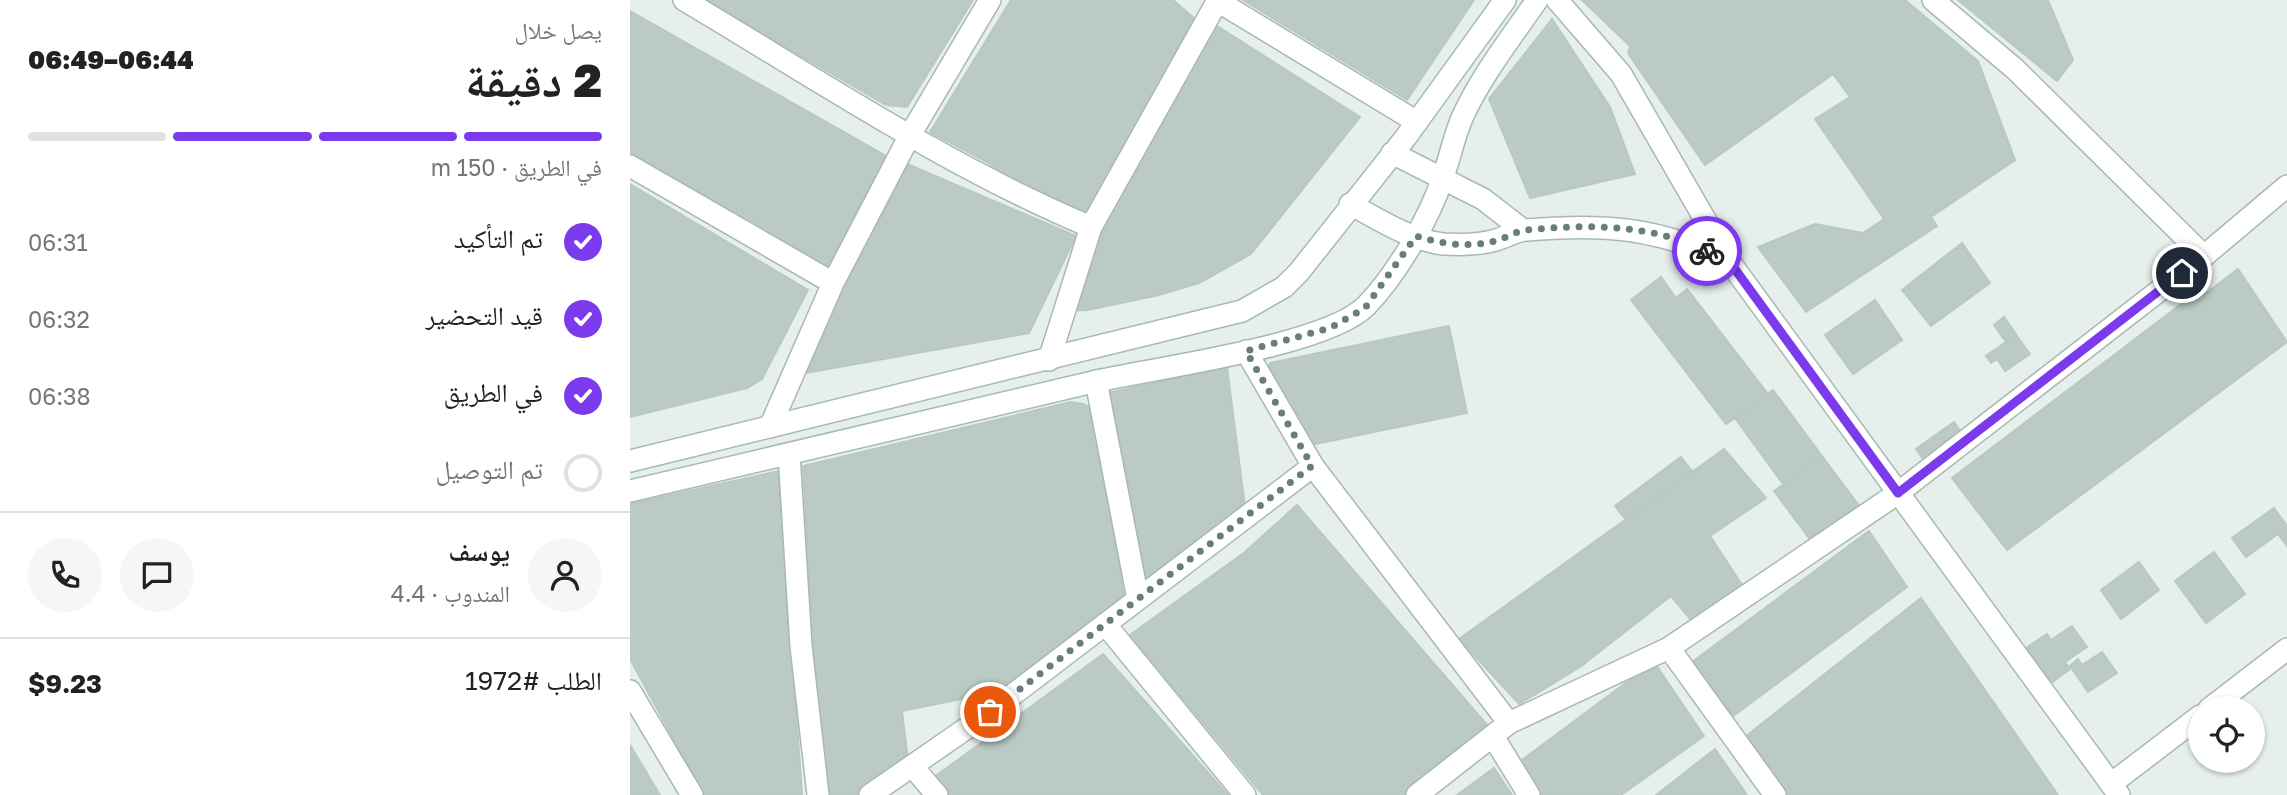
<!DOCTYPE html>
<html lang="ar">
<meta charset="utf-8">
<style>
:root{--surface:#fff;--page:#f6f6f6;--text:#222;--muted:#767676;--line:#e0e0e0;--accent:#7c3aed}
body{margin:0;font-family:"Golos Text","Noto Naskh Arabic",sans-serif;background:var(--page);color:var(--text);direction:rtl;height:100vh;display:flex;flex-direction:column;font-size:26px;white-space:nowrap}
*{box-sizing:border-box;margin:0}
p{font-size:23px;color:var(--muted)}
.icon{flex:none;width:38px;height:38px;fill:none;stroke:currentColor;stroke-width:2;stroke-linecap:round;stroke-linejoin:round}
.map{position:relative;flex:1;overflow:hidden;direction:ltr}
.side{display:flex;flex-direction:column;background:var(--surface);width:630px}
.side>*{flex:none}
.controls{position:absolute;left:1558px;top:696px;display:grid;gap:14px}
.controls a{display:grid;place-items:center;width:77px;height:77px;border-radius:50%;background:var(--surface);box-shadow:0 2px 5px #0004;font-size:35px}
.pin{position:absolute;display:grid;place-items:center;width:60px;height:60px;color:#fff;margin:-30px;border:4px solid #fff;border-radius:50%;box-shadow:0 2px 7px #0007}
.courier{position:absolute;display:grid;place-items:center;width:70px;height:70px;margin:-35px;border:5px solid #7c3aed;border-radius:50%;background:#fff;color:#222;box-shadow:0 2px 9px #0007}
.summary em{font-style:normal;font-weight:800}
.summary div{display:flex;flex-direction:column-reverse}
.summary{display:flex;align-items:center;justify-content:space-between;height:119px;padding:0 28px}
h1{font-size:46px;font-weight:800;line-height:52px}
.bar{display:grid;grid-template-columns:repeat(4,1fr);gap:10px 7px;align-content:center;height:84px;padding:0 28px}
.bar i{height:9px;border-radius:5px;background:var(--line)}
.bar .selected{background:var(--accent)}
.bar p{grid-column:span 4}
.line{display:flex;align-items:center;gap:18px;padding:0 28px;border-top:2px solid var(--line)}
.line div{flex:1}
.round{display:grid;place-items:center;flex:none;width:74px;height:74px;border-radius:37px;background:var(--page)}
ol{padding:0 28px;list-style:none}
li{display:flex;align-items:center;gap:21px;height:77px}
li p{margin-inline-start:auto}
li .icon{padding:7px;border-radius:50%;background:var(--accent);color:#fff;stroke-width:4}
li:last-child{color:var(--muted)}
li i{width:38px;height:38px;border:4px solid var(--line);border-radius:50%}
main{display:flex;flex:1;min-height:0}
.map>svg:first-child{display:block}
.building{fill:#bbcac4;stroke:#b8c9c2;stroke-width:2}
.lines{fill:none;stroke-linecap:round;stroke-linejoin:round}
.street-casing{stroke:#a8b8b2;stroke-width:24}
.secondary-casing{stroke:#a4bbb3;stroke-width:24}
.street{stroke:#fff;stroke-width:21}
.secondary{stroke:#fff;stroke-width:21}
.done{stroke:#687f78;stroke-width:7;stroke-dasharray:0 12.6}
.route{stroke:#7c3aed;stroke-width:9}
</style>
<main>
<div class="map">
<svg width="1657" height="795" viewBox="0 0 1657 795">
<rect width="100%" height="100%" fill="#e6efeb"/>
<path class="building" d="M 74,0 L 343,0 L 277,107 L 256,105 Z
M 381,0 L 543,0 L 572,25 L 454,221 L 406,198 L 357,162 L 300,132 Z
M 613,0 L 844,0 L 777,100 Z
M 952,0 L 1275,0 L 1348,61 L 1385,160 L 1301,217 L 1307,226 L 1176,312 L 1128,247 L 1185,224 L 1233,233 L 1254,219 L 1185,119 L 1220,97 L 1203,74 L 1075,165 L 998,53 L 1000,46 Z
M 1328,0 L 1418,0 L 1443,60 L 1427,81 Z
M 0,11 L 256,156 L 197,270 L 0,158 Z
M 922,19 L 980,107 L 1005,174 L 900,198 L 859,99 Z
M 584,24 L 730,117 L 621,254 L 569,283 L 529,295 L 458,310 L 431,311 L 430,295 Z
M 277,164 L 446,236 L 399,333 L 165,375 Z
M 0,184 L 178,290 L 132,379 L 117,388 L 0,417 Z
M 1332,243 L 1360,283 L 1301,326 L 1272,290 Z
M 1608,269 L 1657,342 L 1377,550 L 1322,478 L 1567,292 L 1575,294 Z
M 1031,277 L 1046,298 L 1057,289 L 1138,394 L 1096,424 L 1001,300 Z
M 1245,300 L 1272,340 L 1223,374 L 1195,335 Z
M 1374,317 L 1386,334 L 1376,342 L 1364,325 Z
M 819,326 L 837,413 L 681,445 L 634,380 L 640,363 Z
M 1386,335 L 1400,354 L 1375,371 L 1367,359 L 1361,363 L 1356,356 Z
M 597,367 L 615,507 L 513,584 L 493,452 L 489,451 L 478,393 Z
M 1143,390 L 1192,456 L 1153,484 L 1105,418 Z
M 441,402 L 454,404 L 464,411 L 495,603 L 393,677 L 365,692 L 272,711 L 278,760 L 228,795 L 197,795 L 186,711 L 173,466 Z
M 1324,422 L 1336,439 L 1298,466 L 1286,449 Z
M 1094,449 L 1136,498 L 1080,536 L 1116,591 L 1066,626 L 1041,596 L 950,667 L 889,704 L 829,639 Z
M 1192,456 L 1233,511 L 1185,546 L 1144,491 Z
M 1051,457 L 1062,471 L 997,521 L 985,506 Z
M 149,471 L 172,795 L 74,795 L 0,659 L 0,504 Z
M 667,505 L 859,727 L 773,795 L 633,795 L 500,635 L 615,552 Z
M 1644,508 L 1657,526 L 1657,546 L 1648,534 L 1616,557 L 1602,538 Z
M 1239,531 L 1277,587 L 1099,719 L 1062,662 Z
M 1584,552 L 1615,594 L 1576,623 L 1545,581 Z
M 1509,562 L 1529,590 L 1491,619 L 1471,590 Z
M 1291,598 L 1428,795 L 1153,795 L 1115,737 Z
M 1442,626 L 1457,647 L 1435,662 L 1440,669 L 1421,683 L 1396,648 L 1417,634 L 1421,640 Z
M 1472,652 L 1487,673 L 1458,692 L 1440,666 L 1448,659 L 1452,665 Z
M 473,654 L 598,795 L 318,795 L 303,778 Z
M 1024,662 L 1074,736 L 991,795 L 909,795 L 888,763 Z
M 0,745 L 30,795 L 0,795 Z
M 1085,749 L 1117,795 L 1026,795 Z
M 864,768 L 882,795 L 827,795 Z"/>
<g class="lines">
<defs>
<path id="street" d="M 54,0 C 187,79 318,167 461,227
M 586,0 L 787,122
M 927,0 L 991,74 L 1099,261
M 1303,0 L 1385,69 L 1574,256
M 0,166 L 203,283 L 140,427
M 203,283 L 280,135 L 360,0
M 419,360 L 461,227 L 588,0
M 466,381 L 508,599
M 159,454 L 171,646 L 188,795
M 683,466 L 879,723
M 475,624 L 615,795
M 1039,648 L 1268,493 L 1574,256 L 1657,186
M 0,691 L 62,795
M 1579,709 L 1657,649
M 864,738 L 899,795
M 282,766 L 307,795
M 1481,784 L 1570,716
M 240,795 L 360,712 L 683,466 L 616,351
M 787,795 L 879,723 L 1039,648 L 1145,795"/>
<path id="secondary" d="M 762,153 L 853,199 L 893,230
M 720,204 C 748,219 780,240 813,244 C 830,245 849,245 866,240 C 876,237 886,231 896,230 C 975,223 1027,228 1099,261 L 1489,795
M 0,461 L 612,311 L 654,287 L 669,272 L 776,137 L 875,0
M 0,491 C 155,455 309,417 463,382 C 524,368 696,346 736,306 C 767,274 799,219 813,177 C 820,157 824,137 832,118 C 851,76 881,38 907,0"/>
</defs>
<use href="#street" class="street-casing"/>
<use href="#secondary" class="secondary-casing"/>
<use href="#street" class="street"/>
<use href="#secondary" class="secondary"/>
</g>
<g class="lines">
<path class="done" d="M 360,712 L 682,466 L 616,351 L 700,328 L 735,308 L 786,236 C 811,244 839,248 865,241 C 876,238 886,231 896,230 C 958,224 1020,224 1077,251"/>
<path class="route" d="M 1077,251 L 1099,261 L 1268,493 L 1552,273"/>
</g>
</svg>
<div class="controls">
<a><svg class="icon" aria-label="locate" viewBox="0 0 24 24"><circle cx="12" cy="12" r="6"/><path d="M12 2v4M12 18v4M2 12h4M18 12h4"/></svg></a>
</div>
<div class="pin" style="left:360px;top:712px;background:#ea580c"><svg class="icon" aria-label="bag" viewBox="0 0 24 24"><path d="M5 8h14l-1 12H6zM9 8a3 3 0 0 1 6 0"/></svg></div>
<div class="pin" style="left:1552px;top:273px;background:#1f2937"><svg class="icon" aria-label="home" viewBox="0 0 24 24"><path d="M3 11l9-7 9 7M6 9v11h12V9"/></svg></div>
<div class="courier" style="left:1077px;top:251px"><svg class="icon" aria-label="bike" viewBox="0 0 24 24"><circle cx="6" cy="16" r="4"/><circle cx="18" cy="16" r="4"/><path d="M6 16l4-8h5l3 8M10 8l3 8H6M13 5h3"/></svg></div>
</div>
<section class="side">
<div class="summary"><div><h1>2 دقيقة</h1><p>يصل خلال</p></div><em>06:44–06:49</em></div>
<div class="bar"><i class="selected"></i><i class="selected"></i><i class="selected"></i><i></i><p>في الطريق · 150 m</p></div>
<ol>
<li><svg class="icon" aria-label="check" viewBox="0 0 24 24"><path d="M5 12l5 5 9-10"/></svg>تم التأكيد<p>06:31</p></li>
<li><svg class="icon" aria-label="check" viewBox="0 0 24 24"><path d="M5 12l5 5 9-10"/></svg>قيد التحضير<p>06:32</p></li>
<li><svg class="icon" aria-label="check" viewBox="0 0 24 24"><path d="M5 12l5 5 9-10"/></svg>في الطريق<p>06:38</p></li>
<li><i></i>تم التوصيل</li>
</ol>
<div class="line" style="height:126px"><a class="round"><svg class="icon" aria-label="person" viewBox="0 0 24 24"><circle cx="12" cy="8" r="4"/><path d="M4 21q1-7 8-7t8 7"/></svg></a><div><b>يوسف</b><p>المندوب · 4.4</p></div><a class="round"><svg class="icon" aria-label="chat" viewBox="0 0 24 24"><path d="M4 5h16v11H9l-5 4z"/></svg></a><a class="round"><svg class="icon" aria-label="phone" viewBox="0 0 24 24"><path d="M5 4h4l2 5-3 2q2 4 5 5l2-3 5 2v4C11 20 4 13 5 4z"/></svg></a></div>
<div class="line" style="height:91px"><div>الطلب #1972</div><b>$9.23</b></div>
</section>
</main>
